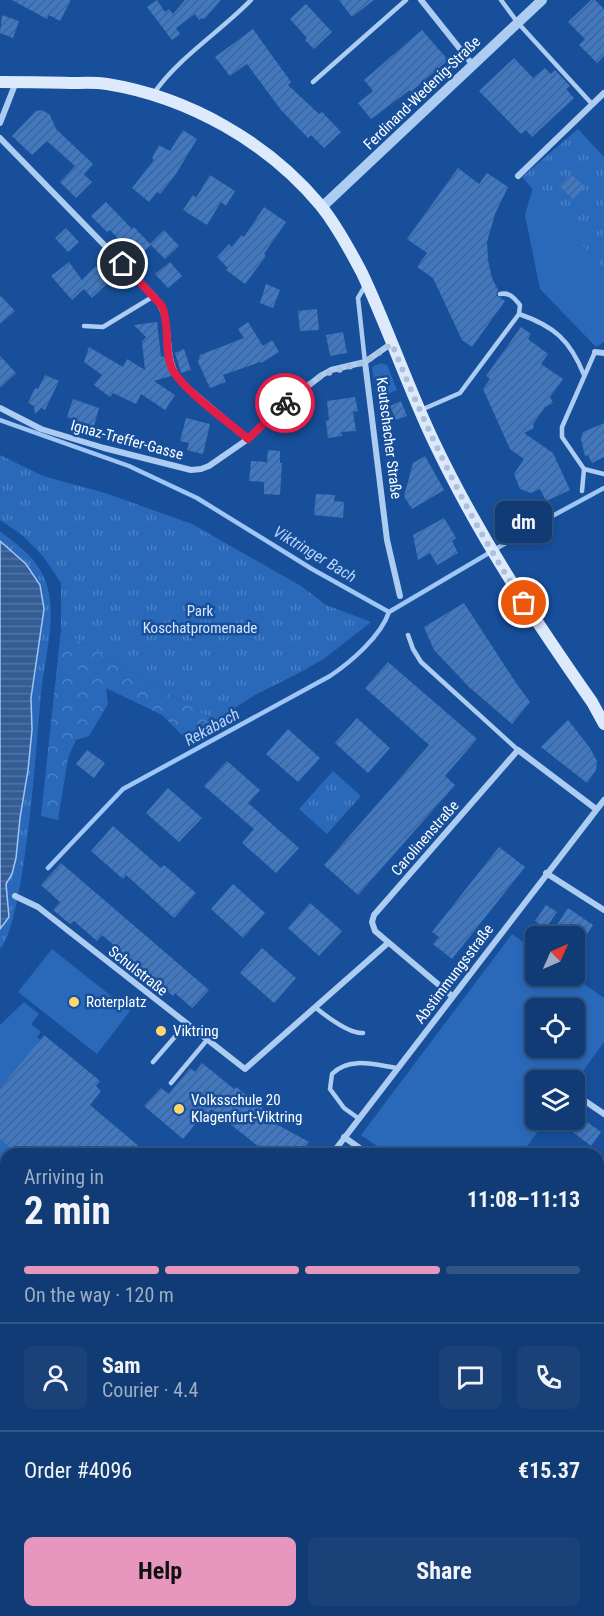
<!DOCTYPE html>
<meta charset="utf-8">
<style>
:root{--surface:#113b74;--page:#1a4279;--text:#f1f3f6;--muted:#9cadc5;--line:#305586;--accent:#e797bd}
body{margin:0;font-family:"Roboto Condensed",sans-serif;background:var(--page);color:var(--text);height:100vh;display:flex;flex-direction:column;font-size:22px;white-space:nowrap}
*{box-sizing:border-box;margin:0}
p{font-size:20px;color:var(--muted)}
.icon{flex:none;width:33px;height:33px;fill:none;stroke:currentColor;stroke-width:2;stroke-linecap:round;stroke-linejoin:round}
.map{position:relative;flex:1;overflow:hidden}
.drawer{position:absolute;left:0px;top:1148px;width:604px;height:470px;display:flex;flex-direction:column;background:var(--surface);border-radius:18px 18px 0 0;box-shadow:0 3px 9px #0003,0 0 0 2px var(--line)}
.drawer>*{flex:none}
.needle{width:39px;rotate:45deg}
.controls{position:absolute;left:525px;top:926px;display:grid;gap:12px}
.controls a{display:grid;place-items:center;width:60px;height:60px;border-radius:9px;background:var(--surface);box-shadow:0 3px 9px #0003,0 0 0 2px var(--line);font-size:30px}
.pin{position:absolute;display:grid;place-items:center;width:51px;height:51px;color:#fff;margin:-26px;border:3px solid #fff;border-radius:50%;box-shadow:0 2px 6px #0007}
.courier{position:absolute;display:grid;place-items:center;width:60px;height:60px;margin:-30px;border:4px solid #e11d48;border-radius:50%;background:#fff;color:#222;box-shadow:0 2px 8px #0007}
.bubble{position:absolute;height:42px;border-radius:9px;background:var(--surface);box-shadow:0 3px 9px #0003,0 0 0 2px var(--line);font-size:20px;font-weight:700;line-height:42px;text-align:center}
.headline em{font-style:normal;font-weight:700}
.headline div{display:flex;flex-direction:column-reverse}
.headline{display:flex;align-items:center;justify-content:space-between;height:102px;padding:0 24px}
h1{font-size:39px;font-weight:700;line-height:45px}
.bar{display:grid;grid-template-columns:repeat(4,1fr);gap:9px 6px;align-content:center;height:72px;padding:0 24px}
.bar i{height:8px;border-radius:4px;background:var(--line)}
.bar .on{background:var(--accent)}
.bar p{grid-column:span 4}
.line{display:flex;align-items:center;gap:15px;padding:0 24px;border-top:2px solid var(--line)}
.line div{flex:1}
.round{display:grid;place-items:center;flex:none;width:63px;height:63px;border-radius:9px;background:var(--page)}
.button{display:flex;gap:12px;margin-top:auto;padding:12px 24px}
.button a{flex:1;height:69px;border-radius:9px;background:var(--accent);color:#111;font-size:24px;font-weight:700;line-height:69px;text-align:center}
.button a+a{background:var(--page);color:var(--text)}
.map>svg:first-child{display:block}
.green{fill:#2a69b9;fill-rule:evenodd}
.forest{fill:url(#forest-crowns)}
.park{fill:url(#park-tufts)}
.water{fill:url(#water-rules);stroke:#a0c6f5;stroke-width:1.5}
.lines{fill:none;stroke-linecap:round;stroke-linejoin:round}
.stream{stroke:#a0c6f5;stroke-width:4.5}
.building{fill:url(#building-hatch)}
.service{stroke:#adccf2;stroke-width:4.5}
.minor{stroke:#adccf2;stroke-width:6}
.tertiary{stroke:#adccf2;stroke-width:10}
.secondary{stroke:#dceafc;stroke-width:12}
.done{stroke:#aec1dc;stroke-width:6;stroke-dasharray:0 10.8}
.route{stroke:#e11d48;stroke-width:8}
.poi-dot{fill:#ffd76e;stroke:#174f9b;stroke-width:2}
.labels{text-anchor:middle;dominant-baseline:central;stroke-width:5;stroke-linejoin:round;paint-order:stroke}
.street-label{font-size:15px;fill:#fff;stroke:#174f9b}
.park-label{font-size:15px;fill:#d5e7fc;stroke:#174f9b}
.poi-label{font-size:15px;fill:#fff;stroke:#174f9b;text-anchor:start}
.water-label{font-size:16px;font-style:italic;fill:#bad6f9;stroke:#174f9b}
</style>
<div class="map">
<svg width="604" height="1616" viewBox="0 0 604 1616">
<defs>
<pattern id="forest-crowns" width="20" height="18" patternUnits="userSpaceOnUse" patternTransform="scale(1.5)"><rect width="20" height="18" fill="#2a69b9"/><path d="M2 6a3 3 0 1 1 6 0M12 15a3 3 0 1 1 6 0" fill="none" stroke="#4a80c4"/></pattern>
<pattern id="park-tufts" width="24" height="20" patternUnits="userSpaceOnUse" patternTransform="scale(1.5)"><rect width="24" height="20" fill="#2a69b9"/><path d="M3 7l-1-3M5 7V3M7 7l1-3M15 17l-1-3M17 17v-4M19 17l1-3" fill="none" stroke="#4a80c4"/></pattern>
<pattern id="water-rules" width="6" height="5" patternUnits="userSpaceOnUse" patternTransform="scale(1.5)"><rect width="6" height="5" fill="#355d95"/><path d="M0 2.5h6" fill="none" stroke="#5375a5"/></pattern>
<pattern id="building-hatch" width="6" height="6" patternUnits="userSpaceOnUse" patternTransform="scale(1.5)"><rect width="6" height="6" fill="#4078c2"/><path d="M-1 1l2-2M0 6l6-6M5 7l2-2" fill="none" stroke="#45648d"/></pattern>
</defs>
<rect width="100%" height="100%" fill="#174f9b"/>
<path class="green" d="M 533,187 L 604,269 L 604,342 L 596,347 L 540,289 L 525,215 Z
M 381,363 L 387,365 L 397,390 L 377,398 L 372,367 Z
M 512,934 L 535,950 L 536,975 L 571,975 L 604,998 L 604,1042 L 575,1082 L 574,1080 L 536,1080 L 536,1119 L 547,1119 L 522,1153 L 387,1153 L 361,1135 ZM 536,1008 L 574,1008 L 574,1047 L 536,1047 Z
M 52,949 L 130,1011 L 97,1054 L 18,992 Z
M 24,1002 L 39,1014 L 31,1024 L 41,1032 L 37,1037 L 40,1040 L 0,1088 L 0,1025 Z
M 0,1139 L 17,1153 L 6,1154 L 6,1247 L 0,1255 Z"/>
<path class="forest" d="M 61,630 L 215,721 L 184,737 L 162,715 L 106,688 L 108,704 L 89,736 L 76,740 L 68,758 L 58,820 L 41,816 Z"/>
<path class="park" d="M 578,129 L 604,157 L 604,269 L 522,177 Z
M 0,455 L 43,476 L 105,493 L 192,524 L 301,586 L 326,605 L 371,622 L 325,658 L 301,672 L 255,695 L 215,721 L 61,630 L 61,583 L 43,556 L 22,535 L 0,520 Z
M 0,531 C 21,548 41,561 48,589 C 56,623 44,660 41,693 C 37,738 25,923 0,949 Z
M 333,771 L 361,796 L 327,834 L 299,809 Z"/>
<path class="water" d="M 0,541 L 26,564 L 40,585 L 44,609 L 31,698 L 32,730 L 28,770 L 20,818 L 16,858 L 12,874 L 6,884 L 9,917 L 0,929 Z"/>
<g class="lines">
<path class="stream" d="M 0,420 L 129,466 L 197,498 L 312,569 L 389,612 L 545,520 L 604,488
M 48,868 L 123,789 L 330,676 C 351,662 381,636 389,612"/>
</g>
<path class="building" d="M 12,0 L 71,0 L 60,21 L 49,15 L 47,19 Z
M 157,0 L 165,12 L 169,9 L 173,14 L 185,0 L 221,0 L 204,19 L 202,18 L 199,20 L 195,14 L 176,28 L 180,34 L 172,40 L 147,7 Z
M 339,0 L 374,0 L 352,17 Z
M 591,0 L 595,0 L 604,9 L 604,56 L 597,63 L 579,45 L 585,39 L 568,22 Z
M 306,4 L 332,32 L 314,49 L 305,40 L 307,38 L 290,19 Z
M 2,15 L 19,21 L 13,38 L 0,33 Z
M 253,29 L 291,82 L 288,85 L 319,114 L 322,112 L 341,132 L 324,148 L 311,135 L 308,138 L 281,110 L 247,64 L 230,76 L 215,57 Z
M 422,30 L 448,60 L 411,92 L 410,90 L 371,119 L 358,103 L 373,91 L 364,80 Z
M 514,58 L 533,78 L 545,68 L 551,74 L 555,70 L 570,86 L 566,89 L 574,98 L 532,137 L 526,130 L 521,134 L 479,91 Z
M 42,110 L 50,115 L 56,129 L 93,164 L 84,174 L 47,141 L 32,155 L 12,136 L 36,111 Z
M 183,130 L 197,139 L 174,177 L 160,194 L 157,192 L 149,202 L 132,188 L 154,160 L 152,158 L 159,145 L 170,151 Z
M 75,166 L 92,182 L 76,198 L 60,182 Z
M 458,168 L 479,184 L 487,173 L 508,187 L 495,214 L 487,242 L 488,260 L 492,278 L 498,290 L 496,295 L 505,301 L 472,347 L 462,340 L 433,278 L 417,267 L 427,253 L 407,239 Z
M 571,174 L 585,187 L 573,199 L 559,186 Z
M 210,175 L 235,191 L 226,206 L 221,202 L 207,225 L 183,210 L 193,195 L 196,198 Z
M 106,202 L 132,229 L 134,227 L 151,245 L 137,258 L 110,230 L 107,232 L 91,216 Z
M 264,207 L 286,222 L 264,254 L 266,256 L 245,284 L 226,270 L 228,268 L 217,257 L 229,244 L 232,247 L 241,235 L 244,237 Z
M 66,228 L 79,242 L 68,252 L 55,238 Z
M 164,230 L 179,246 L 165,259 L 150,244 Z
M 69,262 L 82,280 L 96,266 L 110,281 L 92,298 L 84,289 L 72,300 L 51,276 Z
M 170,262 L 182,276 L 168,288 L 155,274 Z
M 266,284 L 280,290 L 273,308 L 260,303 Z
M 0,295 L 15,311 L 0,324 Z
M 317,309 L 319,330 L 300,331 L 298,311 Z
M 157,322 L 161,357 L 165,356 L 171,376 L 154,381 L 175,395 L 165,410 L 141,394 L 136,404 L 113,393 L 110,397 L 94,385 L 102,375 L 84,362 L 89,347 L 123,367 L 127,359 L 145,370 L 142,342 L 146,337 L 134,325 Z
M 248,322 L 263,346 L 272,340 L 279,352 L 261,363 L 260,362 L 223,375 L 226,382 L 210,388 L 198,362 L 200,355 L 244,338 L 238,329 Z
M 521,327 L 531,334 L 528,339 L 548,354 L 541,364 L 563,379 L 550,397 L 553,403 L 545,407 L 533,424 L 534,428 L 524,433 L 553,453 L 570,490 L 546,501 L 540,489 L 531,493 L 520,489 L 514,474 L 524,459 L 510,449 L 483,389 L 490,379 L 486,376 Z
M 343,332 L 347,353 L 330,356 L 326,335 Z
M 184,349 L 191,370 L 181,373 L 175,353 Z
M 0,356 L 16,373 L 0,388 Z
M 45,375 L 59,381 L 45,410 L 41,408 L 35,414 L 34,406 L 28,403 L 35,388 L 38,389 Z
M 355,397 L 358,411 L 353,412 L 356,431 L 341,432 L 342,436 L 328,438 L 326,421 L 329,420 L 327,401 Z
M 73,399 L 99,408 L 94,426 L 67,417 Z
M 401,401 L 407,416 L 396,420 L 390,406 Z
M 186,418 L 210,424 L 203,454 L 187,450 L 189,443 L 180,441 Z
M 604,423 L 604,457 L 592,463 L 588,455 L 585,456 L 581,439 L 583,432 Z
M 268,450 L 280,451 L 280,463 L 282,463 L 280,495 L 264,494 L 264,482 L 249,481 L 251,461 L 267,462 Z
M 425,456 L 444,490 L 412,509 L 404,496 L 413,463 Z
M 316,494 L 335,495 L 334,501 L 344,502 L 343,518 L 314,515 Z
M 444,518 L 456,538 L 452,541 L 458,553 L 437,565 L 430,553 L 418,560 L 413,535 Z
M 464,603 L 516,683 L 530,702 L 512,724 L 469,687 L 434,650 L 424,627 Z
M 388,662 L 477,739 L 445,776 L 455,785 L 358,895 L 324,865 L 429,745 L 365,688 Z
M 357,718 L 390,748 L 368,773 L 335,743 Z
M 568,720 L 590,748 L 597,761 L 596,770 L 587,783 L 541,747 Z
M 288,729 L 320,758 L 298,782 L 266,754 Z
M 87,750 L 105,763 L 94,778 L 76,764 Z
M 227,761 L 260,790 L 248,803 L 299,848 L 276,873 L 242,843 L 254,829 L 204,786 Z
M 168,788 L 202,818 L 179,842 L 146,813 Z
M 113,826 L 161,868 L 164,865 L 196,893 L 174,918 L 126,875 L 123,879 L 91,851 Z
M 499,847 L 525,867 L 452,959 L 433,944 L 439,937 L 432,932 Z
M 61,863 L 209,990 L 197,1003 L 192,1008 L 175,993 L 173,996 L 102,935 L 97,941 L 74,921 L 70,924 L 53,910 L 60,902 L 41,885 Z
M 233,884 L 265,913 L 243,938 L 211,909 Z
M 310,903 L 342,931 L 319,956 L 288,928 Z
M 546,905 L 557,912 L 546,928 L 535,921 Z
M 568,908 L 593,925 L 582,942 L 557,925 Z
M 262,948 L 296,978 L 274,1003 L 240,973 Z
M 44,1035 L 100,1081 L 96,1086 L 101,1091 L 90,1105 L 148,1154 L 17,1154 L 0,1139 L 0,1088 Z
M 202,1063 L 234,1089 L 236,1087 L 279,1121 L 276,1124 L 309,1142 L 300,1154 L 268,1154 L 211,1109 L 208,1113 L 206,1111 L 183,1139 L 144,1106 L 161,1088 L 169,1094 L 190,1068 L 195,1072 Z
M 579,1116 L 601,1132 L 591,1146 L 569,1129 Z"/>
<g class="lines">
<path class="service" d="M 501,0 L 518,23 L 592,104
M 313,82 L 406,0
M 154,93 C 178,58 221,31 251,0
M 519,314 C 554,326 570,340 584,375
M 84,326 L 103,327 L 154,296
M 365,362 L 358,298 L 365,286
M 421,410 L 460,393 L 519,314 L 520,305 C 514,298 510,292 500,294
M 584,469 L 604,474
M 582,491 L 584,469 L 562,437 L 562,427 L 595,352
M 408,635 L 413,649 L 421,662 L 518,750
M 316,1008 C 326,1016 350,1034 363,1033
M 153,1062 L 186,1024
M 171,1083 L 207,1040
M 358,1118 L 344,1108 L 330,1089 L 332,1074 C 349,1056 376,1065 397,1068"/>
<path class="minor" d="M 421,0 L 472,64
M 0,123 L 16,82
M 0,138 L 154,296 C 177,325 159,353 181,382 L 248,439
M 518,176 L 604,93
M 595,352 L 604,353
M 365,362 L 387,540 L 400,596
M 0,408 L 41,429 L 104,448 L 191,470 L 201,469 L 209,466 L 248,439 L 287,402 L 322,375 L 331,370 L 365,362 L 392,343
M 546,873 L 604,910
M 15,896 L 38,907 L 245,1069 L 388,943
M 452,996 L 375,931 L 372,922 L 374,915 L 518,750 L 596,809
M 575,1094 L 604,1114
M 344,1137 L 368,1154
M 332,1154 L 604,800
M 598,1317 L 604,1321
M 0,1385 L 6,1389
M 0,1497 L 6,1491
M 0,1605 L 6,1610
M 8,1611 L 14,1616
M 312,1611 L 319,1616
M 131,1616 L 132,1611
M 458,1616 L 462,1611"/>
<path class="tertiary" d="M 322,207 L 542,0"/>
<path class="secondary" d="M 0,82 C 23,82 46,82 70,83 C 82,83 95,82 107,84 C 188,97 268,142 321,206 C 337,226 350,250 362,273 C 388,328 407,385 433,440 C 478,535 532,616 592,702 L 604,724"/>
</g>
<g class="lines">
<path class="done" d="M 285,403 L 322,375 L 365,362 L 392,344 C 428,434 470,521 524,603"/>
<path class="route" d="M 123,264 L 162,306 C 170,325 164,347 171,366 C 178,387 230,423 248,439 L 285,403"/>
</g>
<g class="poi-dot">
<circle cx="74" cy="1002" r="6"/>
<circle cx="161" cy="1031" r="6"/>
<circle cx="179" cy="1109" r="6"/>
</g>
<g class="labels">
<g class="street-label">
<text transform="translate(422 93) rotate(-44)">Ferdinand-Wedenig-Straße</text>
<text transform="translate(389 438) rotate(83)">Keutschacher Straße</text>
<text transform="translate(127 440) rotate(15)">Ignaz-Treffer-Gasse</text>
<text transform="translate(425 838) rotate(-49)">Carolinenstraße</text>
<text transform="translate(138 971) rotate(38)">Schulstraße</text>
<text transform="translate(454 974) rotate(-53)">Abstimmungsstraße</text>
</g>
<g class="park-label">
<text x="200" y="611">Park<tspan x="200" dy="17">Koschatpromenade</tspan></text>
</g>
<g class="poi-label">
<text x="86" y="1002">Roterplatz</text>
<text x="173" y="1031">Viktring</text>
<text x="191" y="1100">Volksschule 20<tspan x="191" dy="17">Klagenfurt-Viktring</tspan></text>
</g>
<g class="water-label">
<text transform="translate(315 554) rotate(31)">Viktringer Bach</text>
<text transform="translate(212 727) rotate(-29)">Rekabach</text>
</g>
</g>
</svg>
<div class="controls">
<a><svg class="needle" viewBox="-14 -14 28 28"><path d="M0-13l5 13h-10z" fill="#e53935"/><path d="M0 13l5-13h-10z" fill="#9cadc5"/></svg></a>
<a><svg class="icon" aria-label="locate" viewBox="0 0 24 24"><circle cx="12" cy="12" r="6"/><path d="M12 2v4M12 18v4M2 12h4M18 12h4"/></svg></a>
<a><svg class="icon" aria-label="layers" viewBox="0 0 24 24"><path d="M12 4l9 5-9 5-9-5zM3 14l9 5 9-5"/></svg></a>
</div>
<div class="pin" style="left:524px;top:603px;background:#ea580c"><svg class="icon" aria-label="bag" viewBox="0 0 24 24"><path d="M5 8h14l-1 12H6zM9 8a3 3 0 0 1 6 0"/></svg></div>
<div class="pin" style="left:123px;top:264px;background:#1f2937"><svg class="icon" aria-label="home" viewBox="0 0 24 24"><path d="M3 11l9-7 9 7M6 9v11h12V9"/></svg></div>
<div class="courier" style="left:285px;top:403px"><svg class="icon" aria-label="bike" viewBox="0 0 24 24"><circle cx="6" cy="16" r="4"/><circle cx="18" cy="16" r="4"/><path d="M6 16l4-8h5l3 8M10 8l3 8H6M13 5h3"/></svg></div>
<div class="bubble" style="left:495px;top:501px;width:57px">dm</div>
<section class="drawer">
<div class="headline"><div><h1>2 min</h1><p>Arriving in</p></div><em>11:08–11:13</em></div>
<div class="bar"><i class="on"></i><i class="on"></i><i class="on"></i><i></i><p>On the way · 120 m</p></div>
<div class="line" style="height:108px"><a class="round"><svg class="icon" aria-label="person" viewBox="0 0 24 24"><circle cx="12" cy="8" r="4"/><path d="M4 21q1-7 8-7t8 7"/></svg></a><div><b>Sam</b><p>Courier · 4.4</p></div><a class="round"><svg class="icon" aria-label="chat" viewBox="0 0 24 24"><path d="M4 5h16v11H9l-5 4z"/></svg></a><a class="round"><svg class="icon" aria-label="phone" viewBox="0 0 24 24"><path d="M5 4h4l2 5-3 2q2 4 5 5l2-3 5 2v4C11 20 4 13 5 4z"/></svg></a></div>
<div class="line" style="height:78px"><div>Order #4096</div><b>€15.37</b></div>
<div class="button"><a>Help</a><a>Share</a></div>
</section>
</div>
